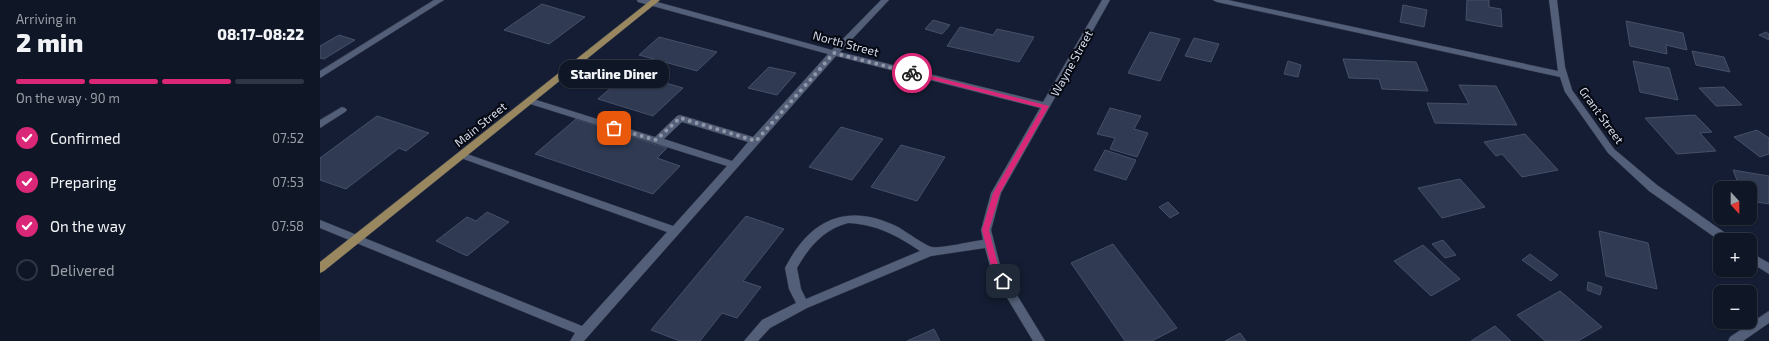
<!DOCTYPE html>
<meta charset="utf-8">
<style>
:root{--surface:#0f1626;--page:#181f2e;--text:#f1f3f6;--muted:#9b9fa7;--line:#2f3543;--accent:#db2777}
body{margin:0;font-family:"Exo 2",sans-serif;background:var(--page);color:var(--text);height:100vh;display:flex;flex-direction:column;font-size:15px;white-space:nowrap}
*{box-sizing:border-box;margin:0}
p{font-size:13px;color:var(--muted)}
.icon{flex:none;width:22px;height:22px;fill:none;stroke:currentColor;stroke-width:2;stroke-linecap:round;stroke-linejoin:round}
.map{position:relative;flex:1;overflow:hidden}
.drawer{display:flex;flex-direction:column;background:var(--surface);width:320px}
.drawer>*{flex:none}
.needle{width:26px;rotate:159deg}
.tools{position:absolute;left:1393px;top:181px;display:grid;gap:8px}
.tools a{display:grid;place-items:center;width:44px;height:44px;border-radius:8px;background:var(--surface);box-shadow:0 1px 3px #0004,0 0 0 1px var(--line);font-size:20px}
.pin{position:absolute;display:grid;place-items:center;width:34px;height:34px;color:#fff;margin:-17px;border-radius:8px;box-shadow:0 2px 6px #0006}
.courier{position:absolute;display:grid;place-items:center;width:40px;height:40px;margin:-20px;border:3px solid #db2777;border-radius:50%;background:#fff;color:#222;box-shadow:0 1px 5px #0007}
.bubble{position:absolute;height:28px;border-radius:12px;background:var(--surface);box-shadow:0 1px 3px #0004,0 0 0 1px var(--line);font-size:13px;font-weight:800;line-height:28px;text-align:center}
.head em{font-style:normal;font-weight:800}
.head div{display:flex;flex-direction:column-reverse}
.head{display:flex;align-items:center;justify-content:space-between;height:68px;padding:0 16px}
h1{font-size:26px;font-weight:800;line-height:30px}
.bar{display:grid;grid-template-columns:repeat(4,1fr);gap:6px 4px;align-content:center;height:48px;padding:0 16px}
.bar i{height:5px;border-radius:3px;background:var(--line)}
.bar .on{background:var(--accent)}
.bar p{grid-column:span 4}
ol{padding:0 16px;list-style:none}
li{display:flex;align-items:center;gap:12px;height:44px}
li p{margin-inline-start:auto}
li .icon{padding:4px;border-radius:50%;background:var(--accent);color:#fff;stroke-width:4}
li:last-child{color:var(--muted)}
li i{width:22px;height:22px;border:2px solid var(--line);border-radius:50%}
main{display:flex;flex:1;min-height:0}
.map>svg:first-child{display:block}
.building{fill:#303b53;stroke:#455069}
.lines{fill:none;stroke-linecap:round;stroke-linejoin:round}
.minor-casing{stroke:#303547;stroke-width:1}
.major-casing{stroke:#303547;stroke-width:1}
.minor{fill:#535f78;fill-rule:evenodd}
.major{fill:#99885f;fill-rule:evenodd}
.route{fill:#db2777}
.done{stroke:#9097a9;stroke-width:4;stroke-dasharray:0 7.2}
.labels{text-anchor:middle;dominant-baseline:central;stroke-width:4;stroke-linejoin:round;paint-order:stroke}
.street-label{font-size:12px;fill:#d2d9e8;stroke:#050811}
</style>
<main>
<section class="drawer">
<div class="head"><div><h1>2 min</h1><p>Arriving in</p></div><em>08:17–08:22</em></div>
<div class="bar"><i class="on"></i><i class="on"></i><i class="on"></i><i></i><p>On the way · 90 m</p></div>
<ol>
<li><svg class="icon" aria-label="check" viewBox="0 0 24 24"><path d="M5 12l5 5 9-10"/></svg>Confirmed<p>07:52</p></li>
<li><svg class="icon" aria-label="check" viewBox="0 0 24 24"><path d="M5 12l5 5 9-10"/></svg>Preparing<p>07:53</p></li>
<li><svg class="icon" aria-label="check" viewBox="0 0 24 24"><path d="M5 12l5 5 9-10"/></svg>On the way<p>07:58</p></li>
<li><i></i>Delivered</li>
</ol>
</section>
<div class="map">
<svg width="1449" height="341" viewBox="0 0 1449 341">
<rect width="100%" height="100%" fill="#141d33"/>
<path class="building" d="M 1147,0 L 1169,0 L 1169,7 L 1181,9 L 1182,27 L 1146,20 Z
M 222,4 L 265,17 L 229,44 L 184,30 Z
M 1083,5 L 1107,10 L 1104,27 L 1080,22 Z
M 613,20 L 630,25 L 622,34 L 605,29 Z
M 1306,21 L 1363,33 L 1367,50 L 1346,45 L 1347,54 L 1310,46 Z
M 640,27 L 673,35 L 677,29 L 714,37 L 699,62 L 627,46 Z
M 830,32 L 860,39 L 840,81 L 808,73 Z
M 1446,32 L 1449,34 L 1449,40 L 1439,35 Z
M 19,35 L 35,40 L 4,59 L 0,58 L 0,46 Z
M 339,37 L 397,52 L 377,71 L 319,55 Z
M 874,38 L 899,44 L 891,62 L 865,56 Z
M 1372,51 L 1404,57 L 1410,72 L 1376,65 Z
M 1023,59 L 1096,62 L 1108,91 L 1062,89 L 1059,79 L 1029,78 Z
M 968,61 L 981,65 L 978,77 L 964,74 Z
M 1313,61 L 1349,68 L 1358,100 L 1320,92 Z
M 449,67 L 476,73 L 457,95 L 428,88 Z
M 309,72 L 363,88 L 333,116 L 278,99 Z
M 1139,85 L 1176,86 L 1197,125 L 1115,123 L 1107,103 L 1149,104 Z
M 1404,87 L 1422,105 L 1396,106 L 1379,88 Z
M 790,108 L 821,116 L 814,129 L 828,133 L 817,157 L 790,149 L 795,138 L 777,134 Z
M 1375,115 L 1392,132 L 1380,133 L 1396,151 L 1357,154 L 1325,118 Z
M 57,116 L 109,133 L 86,151 L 79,148 L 26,189 L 0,180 L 0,158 Z
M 256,119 L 347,148 L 337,158 L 360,166 L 333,194 L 215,154 Z
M 521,127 L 563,139 L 532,180 L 489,167 Z
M 1437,130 L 1449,138 L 1449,154 L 1440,157 L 1414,137 Z
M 1205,134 L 1238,170 L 1202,177 L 1182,154 L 1176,156 L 1164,142 Z
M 581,145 L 625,157 L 597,201 L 551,187 Z
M 785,150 L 816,160 L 806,180 L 774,170 Z
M 1413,170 L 1449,176 L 1449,204 L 1430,201 L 1430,188 L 1420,188 Z
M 1140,179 L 1165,207 L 1122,218 L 1098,188 Z
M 848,202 L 859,213 L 850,218 L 839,207 Z
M 167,212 L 189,222 L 147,256 L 116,241 L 147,217 L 156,221 Z
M 426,216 L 464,229 L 423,281 L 441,287 L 417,318 L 402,313 L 380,341 L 360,341 L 331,330 Z
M 1279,231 L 1328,243 L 1337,289 L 1286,276 Z
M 1123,240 L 1136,255 L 1125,258 L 1112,244 Z
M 793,244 L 857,328 L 832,341 L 805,341 L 751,263 Z
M 1103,245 L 1140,279 L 1111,296 L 1074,261 Z
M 1210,254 L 1238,275 L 1231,281 L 1202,260 Z
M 1268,282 L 1282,287 L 1280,295 L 1267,290 Z
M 1240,291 L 1282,327 L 1258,341 L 1225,341 L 1197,315 Z
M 1175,326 L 1191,341 L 1151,341 Z
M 614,329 L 620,341 L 587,341 Z
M 920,333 L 926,341 L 905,341 Z"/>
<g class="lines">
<defs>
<path id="minor" d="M 114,0 L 124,0 L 0,78 L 0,71 Z
M 317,0 L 330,0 L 512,50 L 561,0 L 569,0 L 520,52 L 723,102 L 782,0 L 790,0 L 681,193 L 671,230 L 681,269 L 725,341 L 713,341 L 672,273 L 665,248 L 611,256 L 487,308 L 450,328 L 438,341 L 424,341 L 442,320 L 476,303 L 469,289 L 465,268 C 490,219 527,202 578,227 C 585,231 606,246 612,247 C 619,249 653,241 663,240 L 661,230 L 671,193 L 720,108 L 516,56 L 264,341 L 250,341 L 255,333 L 0,228 L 0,220 L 262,326 L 347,232 L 138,157 L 136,155 L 138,153 L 144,153 L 353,226 L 407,166 L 207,103 L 205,101 L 207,99 L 213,99 L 335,137 L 357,116 L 360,115 L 433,137 L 508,54 L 318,2 ZM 362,122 L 428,142 L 412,161 L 344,139 ZM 528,223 C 556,224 578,236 600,251 L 486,299 L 481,289 L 477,268 C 488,248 504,229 528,223 Z
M 893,0 L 908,0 L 1238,71 L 1229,0 L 1237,0 L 1245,67 L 1252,90 L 1294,149 L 1337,185 L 1411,237 L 1412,240 L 1400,241 L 1329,191 L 1288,153 L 1245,92 L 1240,77 L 897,2 Z
M 22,107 L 25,108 L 27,110 L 25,112 L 0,128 L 0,120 Z
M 1430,252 L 1449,263 L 1449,274 L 1430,262 Z
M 1449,311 L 1449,323 L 1423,341 L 1408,341 L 1410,337 Z"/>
<path id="major" d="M 331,0 L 340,0 L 4,271 L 0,273 L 0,262 Z"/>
</defs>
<use href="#minor" class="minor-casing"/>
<use href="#major" class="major-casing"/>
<use href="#minor" class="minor"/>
<use href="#major" class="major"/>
</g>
<path class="route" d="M 592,71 L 729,106 L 680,193 L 669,230 L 679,269 L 686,281 L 685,284 L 680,284 L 672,270 L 662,230 L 673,193 L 722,108 L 590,74 L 590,72 Z"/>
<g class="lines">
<path class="done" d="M 294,128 L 336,140 L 360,118 L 436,141 L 514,53 L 592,73"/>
</g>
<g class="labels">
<g class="street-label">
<text transform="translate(526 43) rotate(15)">North Street</text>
<text transform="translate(751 63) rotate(-61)">Wayne Street</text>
<text transform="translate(1282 115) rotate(54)">Grant Street</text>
<text transform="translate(160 124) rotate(-39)">Main Street</text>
</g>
</g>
</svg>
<div class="tools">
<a><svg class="needle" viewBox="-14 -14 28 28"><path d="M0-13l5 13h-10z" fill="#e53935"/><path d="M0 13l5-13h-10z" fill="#9b9fa7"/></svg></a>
<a>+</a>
<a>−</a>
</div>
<div class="pin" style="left:294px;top:128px;background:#ea580c"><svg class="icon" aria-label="bag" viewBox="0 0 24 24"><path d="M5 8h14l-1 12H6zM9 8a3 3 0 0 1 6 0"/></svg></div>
<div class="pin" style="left:683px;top:281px;background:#1f2937"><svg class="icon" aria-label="home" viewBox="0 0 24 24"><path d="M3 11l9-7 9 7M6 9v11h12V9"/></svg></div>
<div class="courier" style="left:592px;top:73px"><svg class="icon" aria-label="bike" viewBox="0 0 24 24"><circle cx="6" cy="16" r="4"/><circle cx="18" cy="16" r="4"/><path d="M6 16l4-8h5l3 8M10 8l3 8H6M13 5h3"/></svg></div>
<div class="bubble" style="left:239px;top:60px;width:110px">Starline Diner</div>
</div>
</main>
